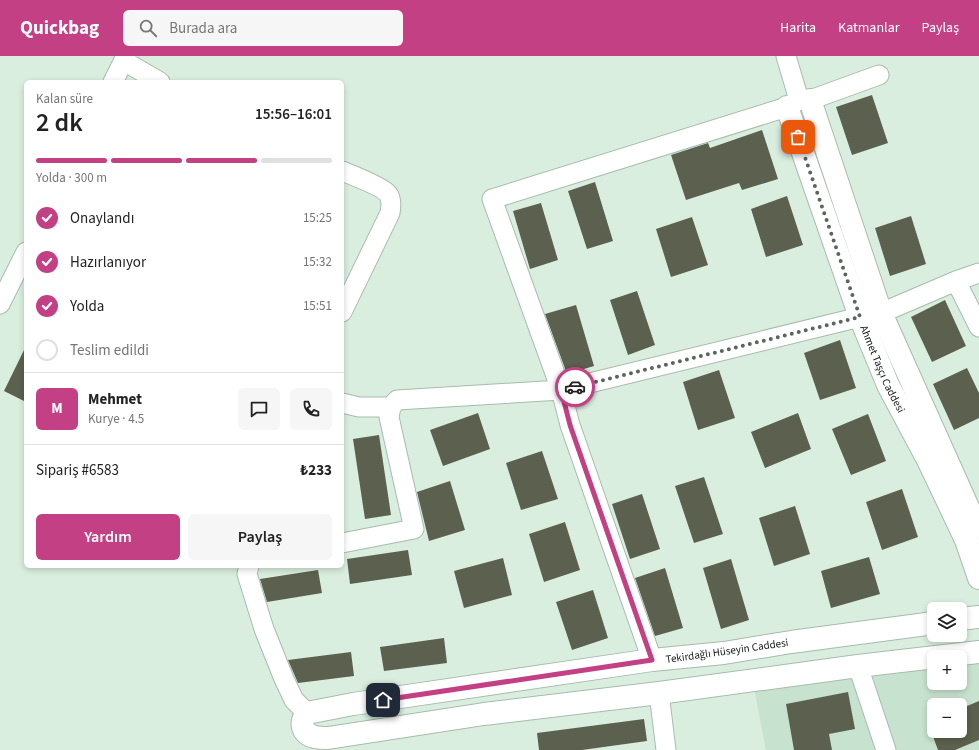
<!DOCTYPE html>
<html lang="tr">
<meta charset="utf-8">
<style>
:root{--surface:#fff;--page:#f6f6f6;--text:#222;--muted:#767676;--line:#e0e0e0;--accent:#c44084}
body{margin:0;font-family:"Source Sans 3",sans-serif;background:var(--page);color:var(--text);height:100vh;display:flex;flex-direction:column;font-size:15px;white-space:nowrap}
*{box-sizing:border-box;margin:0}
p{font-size:13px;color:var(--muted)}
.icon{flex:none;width:22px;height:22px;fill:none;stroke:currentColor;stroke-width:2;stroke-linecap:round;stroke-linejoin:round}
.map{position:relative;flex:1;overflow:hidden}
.drawer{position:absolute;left:24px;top:24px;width:320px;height:488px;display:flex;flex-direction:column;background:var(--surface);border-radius:6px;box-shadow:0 2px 6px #0003}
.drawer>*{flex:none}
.buttons{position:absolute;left:927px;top:546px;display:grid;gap:8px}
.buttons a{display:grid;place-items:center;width:40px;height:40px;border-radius:6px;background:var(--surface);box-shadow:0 2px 6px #0003;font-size:20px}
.pin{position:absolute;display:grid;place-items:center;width:34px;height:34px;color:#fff;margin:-17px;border-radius:8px;box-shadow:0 2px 6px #0006}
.courier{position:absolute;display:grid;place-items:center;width:40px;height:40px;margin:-20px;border:3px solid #c44084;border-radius:50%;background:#fff;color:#222;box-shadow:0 1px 5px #0007}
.head em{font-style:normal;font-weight:600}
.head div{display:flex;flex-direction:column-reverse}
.head{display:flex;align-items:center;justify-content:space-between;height:68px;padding:0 12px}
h1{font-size:26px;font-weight:600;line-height:30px}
.bar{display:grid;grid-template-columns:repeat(4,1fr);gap:6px 4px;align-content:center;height:48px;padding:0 12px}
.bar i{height:5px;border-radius:3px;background:var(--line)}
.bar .current{background:var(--accent)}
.bar p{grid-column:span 4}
.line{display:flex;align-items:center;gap:10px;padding:0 12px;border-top:1px solid var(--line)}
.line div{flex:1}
.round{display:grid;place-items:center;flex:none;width:42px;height:42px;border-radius:6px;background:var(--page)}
ol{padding:0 12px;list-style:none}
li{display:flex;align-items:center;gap:12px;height:44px}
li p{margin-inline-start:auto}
li .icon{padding:4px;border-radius:50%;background:var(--accent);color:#fff;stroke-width:4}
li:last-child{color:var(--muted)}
li i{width:22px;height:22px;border:2px solid var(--line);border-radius:50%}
.button{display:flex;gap:8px;margin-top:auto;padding:8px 12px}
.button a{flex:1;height:46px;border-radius:6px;background:var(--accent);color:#fff;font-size:16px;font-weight:600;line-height:46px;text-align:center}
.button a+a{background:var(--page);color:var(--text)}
header{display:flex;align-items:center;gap:24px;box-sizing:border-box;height:56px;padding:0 20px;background:var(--accent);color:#fff}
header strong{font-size:19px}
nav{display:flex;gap:22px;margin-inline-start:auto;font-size:14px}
.search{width:280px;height:36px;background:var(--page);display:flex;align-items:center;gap:10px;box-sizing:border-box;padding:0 14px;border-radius:6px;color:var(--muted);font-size:15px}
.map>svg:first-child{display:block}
.built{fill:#c7e2ce;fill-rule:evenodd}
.building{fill:#5b614e}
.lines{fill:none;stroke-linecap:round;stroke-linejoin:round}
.minor-casing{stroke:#a7bcad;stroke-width:21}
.major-casing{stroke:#a7bcad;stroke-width:24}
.minor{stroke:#fff;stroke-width:19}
.major{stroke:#fff;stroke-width:22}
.done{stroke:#59665c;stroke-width:4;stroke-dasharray:0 7.2}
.route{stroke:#c44084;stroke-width:5}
.labels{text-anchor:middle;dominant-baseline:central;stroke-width:4;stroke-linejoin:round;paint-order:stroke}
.street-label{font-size:11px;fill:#141c16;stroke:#fff}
</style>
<header>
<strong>Quickbag</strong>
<div class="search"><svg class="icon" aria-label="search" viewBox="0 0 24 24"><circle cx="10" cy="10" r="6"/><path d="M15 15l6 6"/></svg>Burada ara</div>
<nav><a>Harita</a><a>Katmanlar</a><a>Paylaş</a></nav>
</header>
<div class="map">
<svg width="979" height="694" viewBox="0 0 979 694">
<rect width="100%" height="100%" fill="#d9eede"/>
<path class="built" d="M 976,607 L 979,609 L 979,694 L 893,694 L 872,618 L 934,608 L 934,627 L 960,627 L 960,608 ZM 934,649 L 960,649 L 960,675 L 934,675 Z
M 856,618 L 877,694 L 766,694 L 754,632 Z"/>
<path class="building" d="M 872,39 L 888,87 L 852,99 L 836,51 Z
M 762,74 L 778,123 L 742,134 L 739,127 L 686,144 L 671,99 L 708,87 L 710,92 Z
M 595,126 L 613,185 L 587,193 L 568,135 Z
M 787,140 L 803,189 L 766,201 L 751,153 Z
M 541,147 L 558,204 L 530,213 L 513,155 Z
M 911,160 L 926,208 L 890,220 L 875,172 Z
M 692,161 L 708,209 L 671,221 L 656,173 Z
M 637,235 L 655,289 L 628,299 L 610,244 Z
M 945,244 L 966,290 L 932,306 L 911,261 Z
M 576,249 L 594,310 L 567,318 L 545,258 Z
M 840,284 L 856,332 L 820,344 L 804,297 Z
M 26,290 L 26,346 L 4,335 Z
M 967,312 L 979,337 L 979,362 L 954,374 L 933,328 Z
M 719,314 L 735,362 L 698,374 L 683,326 Z
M 478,357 L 490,393 L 443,410 L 430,374 Z
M 798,357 L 811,393 L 765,412 L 751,376 Z
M 868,358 L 886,405 L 851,419 L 832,373 Z
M 379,379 L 391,459 L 365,463 L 353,383 Z
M 542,395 L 558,443 L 521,454 L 506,407 Z
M 704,421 L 723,478 L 694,487 L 675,430 Z
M 450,425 L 465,474 L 429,485 L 417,436 Z
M 902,433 L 918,481 L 882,494 L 866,446 Z
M 642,438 L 660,493 L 630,503 L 612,448 Z
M 795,450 L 810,498 L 774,510 L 759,462 Z
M 565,466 L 580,514 L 544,526 L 529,478 Z
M 408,494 L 412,519 L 350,528 L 347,503 Z
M 869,501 L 880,538 L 831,552 L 821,515 Z
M 503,502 L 512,539 L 464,552 L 454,515 Z
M 731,503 L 749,564 L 721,573 L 703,512 Z
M 665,512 L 683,572 L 655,580 L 635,522 Z
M 318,514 L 322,537 L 267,546 L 260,523 Z
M 593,534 L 608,582 L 572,594 L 556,546 Z
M 444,582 L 447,607 L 384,615 L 380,591 Z
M 351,596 L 354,620 L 298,627 L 288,604 Z
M 848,636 L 855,673 L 829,678 L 832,694 L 794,694 L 786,648 Z
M 979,645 L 979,684 L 955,694 L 938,694 L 931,675 L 960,675 L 960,653 Z
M 644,663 L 647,685 L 582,694 L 539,694 L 537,677 Z"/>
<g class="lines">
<defs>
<path id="minor" d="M 786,0 L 799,44
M 124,5 L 160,26
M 113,26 L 126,0
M 342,115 C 352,119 383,131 388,138 C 392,143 391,151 390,157 L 342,256
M 956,225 L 979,271
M 0,248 L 26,196
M 342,347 L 359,351 L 391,351
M 342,487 L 414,473 L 389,361 L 391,351 L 397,344 L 561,334 L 860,261 L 881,257 L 956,225 L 979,217
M 249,510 L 247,518 L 264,573 L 284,623 L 294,644 L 307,657
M 652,604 L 570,369 L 561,334 L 492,143 L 787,51 L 799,44 L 810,44 L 879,19
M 858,610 L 886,694
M 659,637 L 666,694"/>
<g id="major">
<path d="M 810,44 L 881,257 L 979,476"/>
<path id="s1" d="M 787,51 L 860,261 L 888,329 L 928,404 L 966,484 L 979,522"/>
<path d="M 960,563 L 979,561"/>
<path d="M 934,567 L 791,586 L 724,597 L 652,604 L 353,648 L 307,657 C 299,667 302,678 315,681 C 319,682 324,682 328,682 L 484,658 L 659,637 L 858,610 L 979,596"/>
</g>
</defs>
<use href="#minor" class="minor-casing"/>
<use href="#major" class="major-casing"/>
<use href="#minor" class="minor"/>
<use href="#major" class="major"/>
</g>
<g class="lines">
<path class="done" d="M 575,331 L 860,261 L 798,81"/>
<path class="route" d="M 383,644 L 652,604 L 570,369 L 561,334 L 575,331"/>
</g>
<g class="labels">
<g class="street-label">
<text stroke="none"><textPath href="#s1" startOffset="279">Ahmet Taşçı Caddesi</textPath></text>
<text transform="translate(727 595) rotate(-8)">Tekirdağlı Hüseyin Caddesi</text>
</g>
</g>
</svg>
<div class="buttons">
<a><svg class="icon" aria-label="layers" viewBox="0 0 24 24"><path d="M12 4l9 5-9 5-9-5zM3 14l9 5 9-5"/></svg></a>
<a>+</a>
<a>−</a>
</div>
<div class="pin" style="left:798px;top:81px;background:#ea580c"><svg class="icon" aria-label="bag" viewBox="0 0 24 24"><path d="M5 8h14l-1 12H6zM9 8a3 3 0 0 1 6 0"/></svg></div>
<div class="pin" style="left:383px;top:644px;background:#1f2937"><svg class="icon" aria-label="home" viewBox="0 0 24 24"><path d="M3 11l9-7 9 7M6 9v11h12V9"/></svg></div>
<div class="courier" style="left:575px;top:331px"><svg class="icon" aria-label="car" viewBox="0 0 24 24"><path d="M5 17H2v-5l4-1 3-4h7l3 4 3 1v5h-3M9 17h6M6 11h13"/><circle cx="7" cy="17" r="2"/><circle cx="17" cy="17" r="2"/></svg></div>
<section class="drawer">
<div class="head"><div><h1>2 dk</h1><p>Kalan süre</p></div><em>15:56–16:01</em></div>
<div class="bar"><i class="current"></i><i class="current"></i><i class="current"></i><i></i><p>Yolda · 300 m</p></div>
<ol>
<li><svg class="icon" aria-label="check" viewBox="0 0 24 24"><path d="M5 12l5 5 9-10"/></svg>Onaylandı<p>15:25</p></li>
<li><svg class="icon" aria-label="check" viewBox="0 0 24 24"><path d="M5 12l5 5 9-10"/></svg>Hazırlanıyor<p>15:32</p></li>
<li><svg class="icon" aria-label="check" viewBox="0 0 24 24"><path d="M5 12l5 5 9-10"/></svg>Yolda<p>15:51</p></li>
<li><i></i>Teslim edildi</li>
</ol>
<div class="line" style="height:72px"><b class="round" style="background:var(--accent);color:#fff">M</b><div><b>Mehmet</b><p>Kurye · 4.5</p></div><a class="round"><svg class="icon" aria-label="chat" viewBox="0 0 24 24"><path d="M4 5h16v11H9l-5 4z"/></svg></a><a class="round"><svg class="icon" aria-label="phone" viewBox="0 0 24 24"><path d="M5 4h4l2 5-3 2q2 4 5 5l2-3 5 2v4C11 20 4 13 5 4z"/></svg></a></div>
<div class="line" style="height:52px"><div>Sipariş #6583</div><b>₺233</b></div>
<div class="button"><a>Yardım</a><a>Paylaş</a></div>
</section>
</div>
